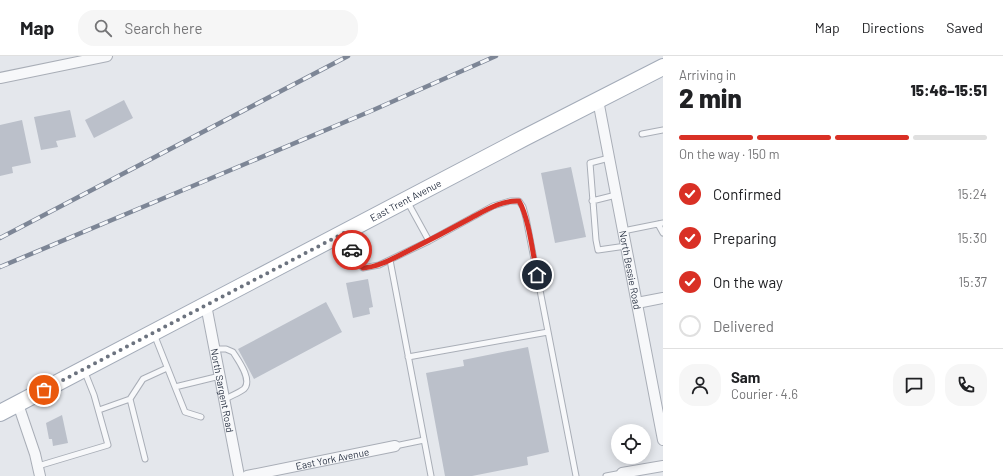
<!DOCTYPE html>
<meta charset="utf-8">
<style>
:root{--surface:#fff;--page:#f6f6f6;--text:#202124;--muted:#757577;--line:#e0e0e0;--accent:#d93025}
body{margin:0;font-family:Barlow,sans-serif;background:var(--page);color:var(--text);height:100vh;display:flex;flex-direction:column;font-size:15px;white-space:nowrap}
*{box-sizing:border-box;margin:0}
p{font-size:13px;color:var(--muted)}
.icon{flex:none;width:22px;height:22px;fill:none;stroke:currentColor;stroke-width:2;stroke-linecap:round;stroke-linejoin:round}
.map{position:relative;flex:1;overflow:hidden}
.side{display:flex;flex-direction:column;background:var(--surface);width:340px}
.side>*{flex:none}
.fabs{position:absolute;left:611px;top:368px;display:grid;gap:8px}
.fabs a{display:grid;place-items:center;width:40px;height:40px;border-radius:50%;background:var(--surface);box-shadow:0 2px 10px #0003;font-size:20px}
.pin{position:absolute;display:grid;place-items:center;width:34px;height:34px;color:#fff;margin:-17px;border:2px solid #fff;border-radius:50%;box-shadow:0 1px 4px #0007}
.courier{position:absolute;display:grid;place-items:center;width:40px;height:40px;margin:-20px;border:3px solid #d93025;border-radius:50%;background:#fff;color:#222;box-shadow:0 1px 5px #0007}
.head em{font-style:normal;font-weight:800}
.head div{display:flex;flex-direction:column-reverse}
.head{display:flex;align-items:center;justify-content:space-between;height:68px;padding:0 16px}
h1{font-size:26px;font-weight:800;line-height:30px}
.bar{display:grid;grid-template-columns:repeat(4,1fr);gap:6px 4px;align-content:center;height:48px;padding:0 16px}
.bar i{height:5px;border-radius:3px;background:var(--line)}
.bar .selected{background:var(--accent)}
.bar p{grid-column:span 4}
.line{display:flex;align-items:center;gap:10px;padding:0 16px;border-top:1px solid var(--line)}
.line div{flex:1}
.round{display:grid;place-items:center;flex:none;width:42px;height:42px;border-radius:16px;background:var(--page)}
ol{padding:0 16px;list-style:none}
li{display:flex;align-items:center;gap:12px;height:44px}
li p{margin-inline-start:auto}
li .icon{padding:4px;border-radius:50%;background:var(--accent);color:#fff;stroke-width:4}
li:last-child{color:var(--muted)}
li i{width:22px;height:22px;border:2px solid var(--line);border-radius:50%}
header{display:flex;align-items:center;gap:24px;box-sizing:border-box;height:56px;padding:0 20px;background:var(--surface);border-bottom:1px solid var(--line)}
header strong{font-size:19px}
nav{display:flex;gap:22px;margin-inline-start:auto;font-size:14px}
.search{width:280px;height:36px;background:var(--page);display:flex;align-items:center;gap:10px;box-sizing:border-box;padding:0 14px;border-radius:16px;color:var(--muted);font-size:15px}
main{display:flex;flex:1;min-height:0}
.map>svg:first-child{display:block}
.building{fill:#bbc0ca}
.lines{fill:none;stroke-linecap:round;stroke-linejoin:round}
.service-casing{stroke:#a9aeb7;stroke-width:7}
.minor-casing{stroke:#a9aeb7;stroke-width:12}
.primary-casing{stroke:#a3abb8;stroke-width:18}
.service{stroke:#f7f8fa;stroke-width:5}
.minor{stroke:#f7f8fa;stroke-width:10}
.primary{stroke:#fff;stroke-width:16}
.rail-casing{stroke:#7d8696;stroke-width:4.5}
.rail{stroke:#f4f6f9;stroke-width:3;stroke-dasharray:9;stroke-linecap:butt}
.done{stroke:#6c737f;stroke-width:4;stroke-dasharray:0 7.2}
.route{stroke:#d93025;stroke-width:5}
.labels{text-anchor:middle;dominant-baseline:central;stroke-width:3;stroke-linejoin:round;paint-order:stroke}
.street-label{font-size:10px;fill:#2b3445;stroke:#f4f6f9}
</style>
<header>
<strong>Map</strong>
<div class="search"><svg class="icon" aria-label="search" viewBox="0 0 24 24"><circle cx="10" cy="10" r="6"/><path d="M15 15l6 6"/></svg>Search here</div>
<nav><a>Map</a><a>Directions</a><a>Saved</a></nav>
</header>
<main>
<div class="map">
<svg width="663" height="420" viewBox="0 0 663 420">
<rect width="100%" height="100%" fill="#e4e7ec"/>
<path class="building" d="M 124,44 L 133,62 L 94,82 L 85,64 Z
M 70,54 L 76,81 L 56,85 L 58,91 L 41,94 L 34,61 Z
M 22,64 L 31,107 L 12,111 L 13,117 L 0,120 L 0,69 Z
M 571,111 L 586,181 L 555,187 L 541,117 Z
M 368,223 L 373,251 L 369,252 L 370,258 L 353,262 L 346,227 Z
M 326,246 L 342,276 L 254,323 L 238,293 Z
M 528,291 L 549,396 L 527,401 L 528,409 L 472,420 L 445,420 L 426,317 L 464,310 L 463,304 Z
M 62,359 L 68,387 L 53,390 L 52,383 L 49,383 L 46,367 Z"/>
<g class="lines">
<defs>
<path id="service" d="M 642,78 L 663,74
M 609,102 L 590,107 L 596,184 L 598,194 L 626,190
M 592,145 L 616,139
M 658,168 L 663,177
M 623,175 L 663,167
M 345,178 L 359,208 L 363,212 L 379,209 L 429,185 L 407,145
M 429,185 L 493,150 L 510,145 L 519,145 L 523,151 L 526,162 L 576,420
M 390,204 L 431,420
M 154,278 L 175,331 L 220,320
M 214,293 L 226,293 L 233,296 C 238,304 253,324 244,333 C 239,337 230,340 224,344
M 408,301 L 548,276
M 175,331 L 185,356 L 201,361
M 130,343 L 143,323 L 167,312
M 99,354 L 130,343 L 145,403
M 395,390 L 424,384
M 38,410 L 108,389 L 94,339 L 84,314
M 606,420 L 622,417"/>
<g id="minor">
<path d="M 0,22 L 107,0"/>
<path id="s1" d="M 598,44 L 663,384"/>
<path d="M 637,247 L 663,242"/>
<path id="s2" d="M 206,249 L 239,420"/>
<path d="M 18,348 L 35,398 L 40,420"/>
<path id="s3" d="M 247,420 L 395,390"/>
<path d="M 623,420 L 622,417 L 663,410"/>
</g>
<g id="primary">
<path id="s4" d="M 0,357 L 524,82 L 663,11"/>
</g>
</defs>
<use href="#service" class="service-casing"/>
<use href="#minor" class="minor-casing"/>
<use href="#primary" class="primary-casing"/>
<use href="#service" class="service"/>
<use href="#minor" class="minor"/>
<use href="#primary" class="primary"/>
<defs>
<path id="rail" d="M 0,182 L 348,0
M 0,211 L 371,55 L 496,0"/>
</defs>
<use href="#rail" class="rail-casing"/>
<use href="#rail" class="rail"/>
</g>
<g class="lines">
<path class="done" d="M 44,334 L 344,177 L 352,194"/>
<path class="route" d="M 352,194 L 359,208 L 363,212 C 378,211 392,203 406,196 C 428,185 449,174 471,162 C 486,154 502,144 519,145 C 529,162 533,199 537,219"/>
</g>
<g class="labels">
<g class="street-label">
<text stroke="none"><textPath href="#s4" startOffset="458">East Trent Avenue</textPath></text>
<text stroke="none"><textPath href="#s1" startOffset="173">North Bessie Road</textPath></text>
<text stroke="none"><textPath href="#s2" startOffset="87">North Sargent Road</textPath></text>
<text stroke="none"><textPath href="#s3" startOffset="87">East York Avenue</textPath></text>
</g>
</g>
</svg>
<div class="fabs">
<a><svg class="icon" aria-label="locate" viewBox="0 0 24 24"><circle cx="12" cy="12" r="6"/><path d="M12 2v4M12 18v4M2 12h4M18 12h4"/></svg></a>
</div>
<div class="pin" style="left:44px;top:334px;background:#ea580c"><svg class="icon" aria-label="bag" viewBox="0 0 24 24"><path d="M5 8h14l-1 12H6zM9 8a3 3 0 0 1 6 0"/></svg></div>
<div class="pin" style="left:537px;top:219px;background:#1f2937"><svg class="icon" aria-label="home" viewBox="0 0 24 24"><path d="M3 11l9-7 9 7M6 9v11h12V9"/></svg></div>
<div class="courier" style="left:352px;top:194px"><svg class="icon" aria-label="car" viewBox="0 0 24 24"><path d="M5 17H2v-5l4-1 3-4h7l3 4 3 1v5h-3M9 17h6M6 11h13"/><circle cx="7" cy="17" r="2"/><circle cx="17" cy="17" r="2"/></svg></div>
</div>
<section class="side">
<div class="head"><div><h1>2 min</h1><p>Arriving in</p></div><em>15:46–15:51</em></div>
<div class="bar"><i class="selected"></i><i class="selected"></i><i class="selected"></i><i></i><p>On the way · 150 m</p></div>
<ol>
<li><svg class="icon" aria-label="check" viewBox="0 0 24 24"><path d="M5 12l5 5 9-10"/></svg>Confirmed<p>15:24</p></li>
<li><svg class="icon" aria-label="check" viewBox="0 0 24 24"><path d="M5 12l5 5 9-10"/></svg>Preparing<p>15:30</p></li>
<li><svg class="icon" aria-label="check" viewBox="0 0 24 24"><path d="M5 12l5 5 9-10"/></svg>On the way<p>15:37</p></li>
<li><i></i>Delivered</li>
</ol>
<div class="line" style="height:72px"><a class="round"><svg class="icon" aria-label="person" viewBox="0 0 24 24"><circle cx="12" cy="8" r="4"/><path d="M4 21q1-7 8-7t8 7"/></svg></a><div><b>Sam</b><p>Courier · 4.6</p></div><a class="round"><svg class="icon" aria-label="chat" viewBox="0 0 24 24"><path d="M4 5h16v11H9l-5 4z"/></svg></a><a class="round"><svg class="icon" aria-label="phone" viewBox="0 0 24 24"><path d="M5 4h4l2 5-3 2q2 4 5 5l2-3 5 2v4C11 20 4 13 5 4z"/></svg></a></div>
</section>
</main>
